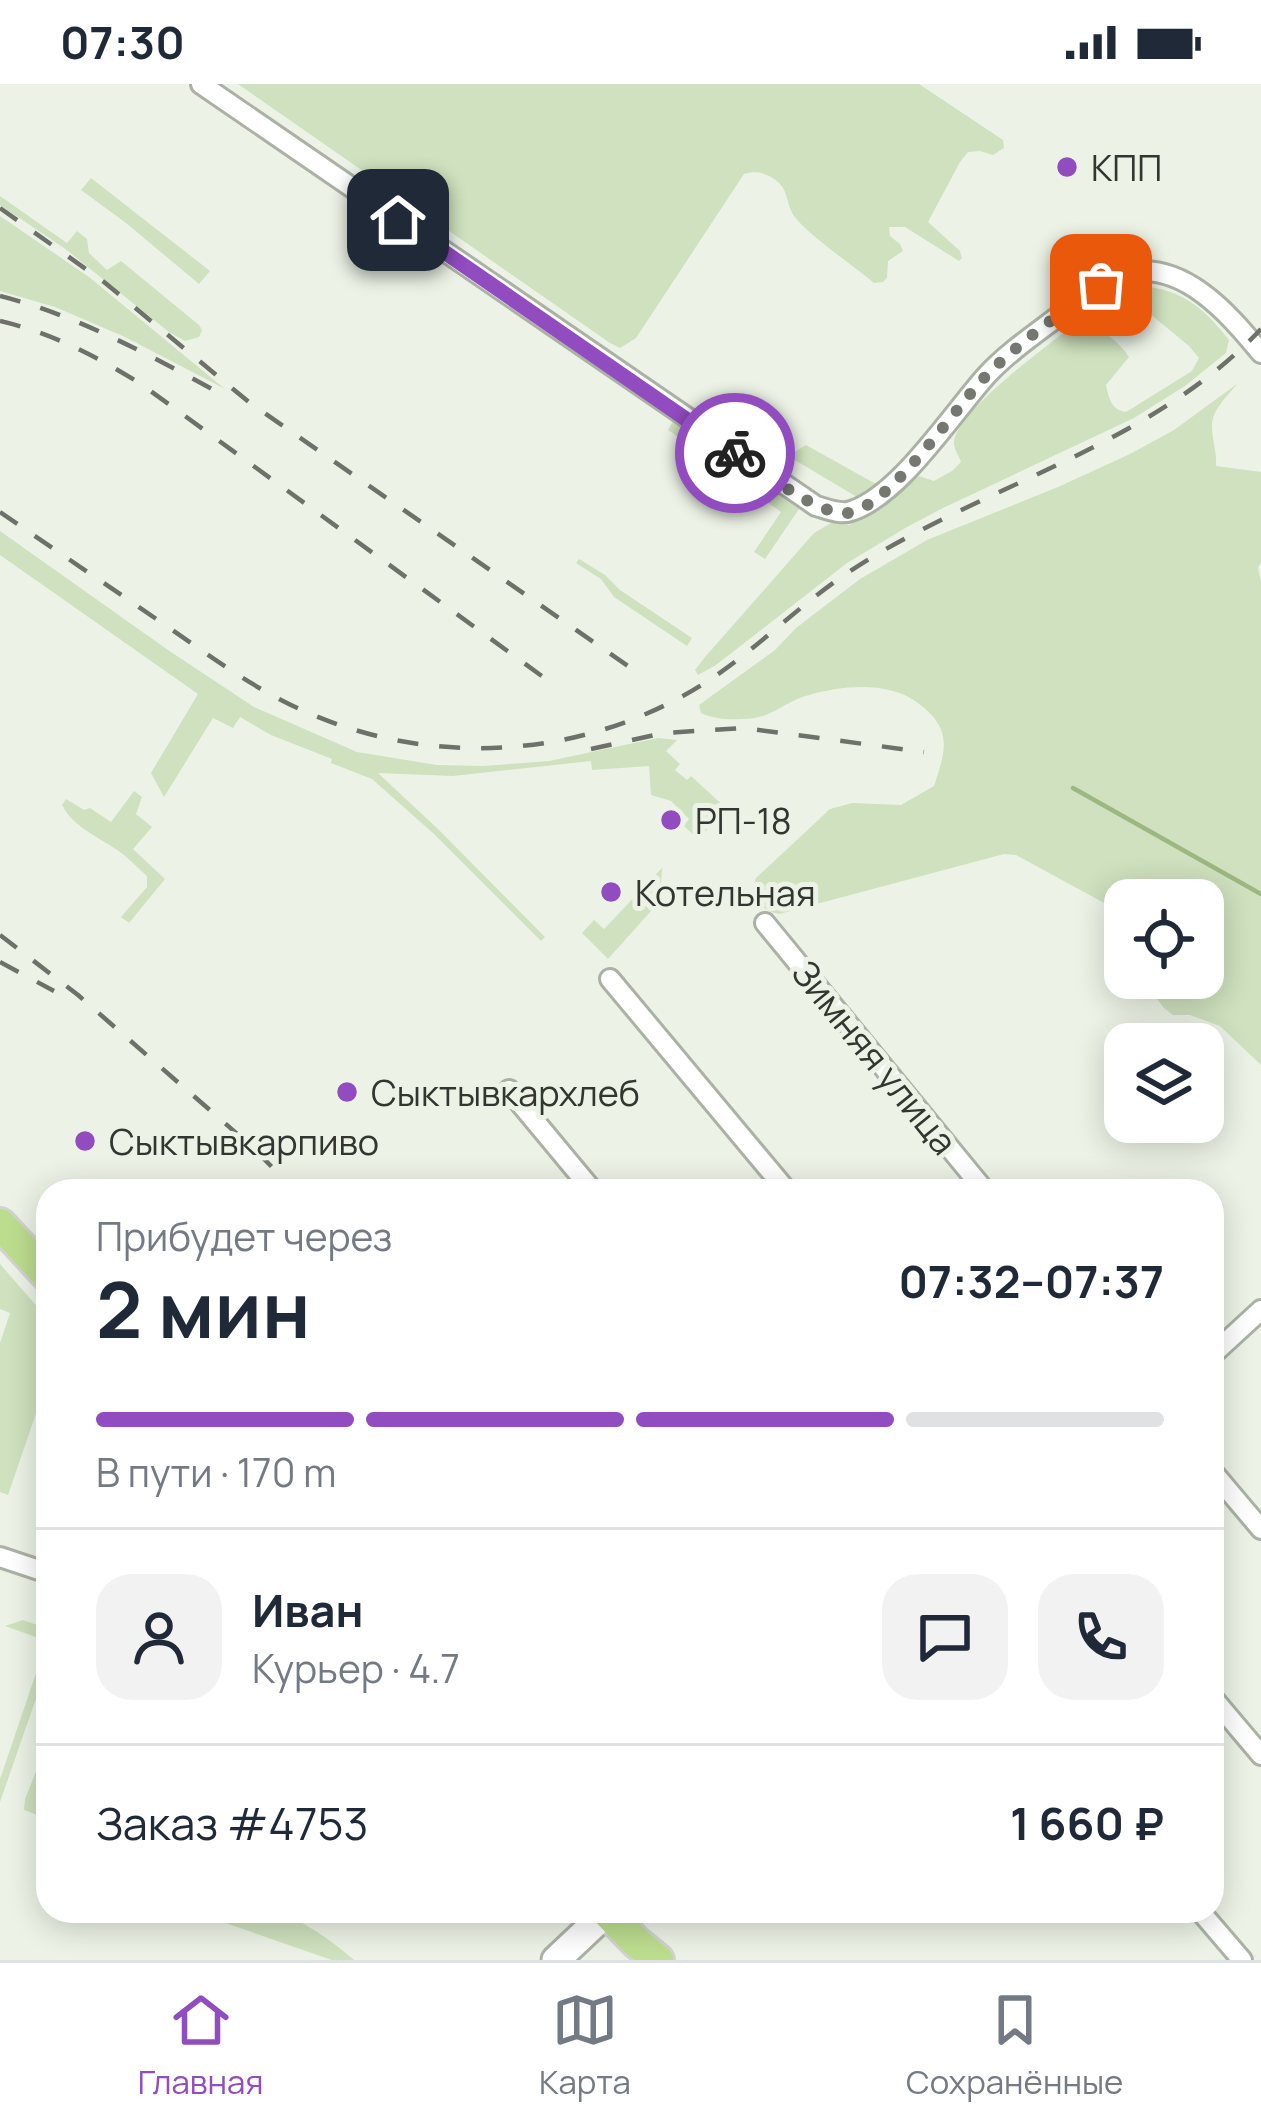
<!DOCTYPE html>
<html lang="ru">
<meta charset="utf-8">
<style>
:root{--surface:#fff;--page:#f2f2f3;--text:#1f2937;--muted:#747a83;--line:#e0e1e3;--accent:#914cc0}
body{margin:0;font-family:Manrope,sans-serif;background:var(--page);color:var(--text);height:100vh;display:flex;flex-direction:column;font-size:45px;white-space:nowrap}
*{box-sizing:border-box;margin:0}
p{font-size:39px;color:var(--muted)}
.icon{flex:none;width:66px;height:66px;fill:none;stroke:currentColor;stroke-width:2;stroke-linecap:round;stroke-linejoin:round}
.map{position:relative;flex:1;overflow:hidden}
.panel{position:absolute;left:36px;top:1095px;width:1188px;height:744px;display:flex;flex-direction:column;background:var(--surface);border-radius:36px;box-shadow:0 6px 30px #0003}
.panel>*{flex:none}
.controls{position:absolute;left:1104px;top:795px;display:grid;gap:24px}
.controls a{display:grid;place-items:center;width:120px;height:120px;border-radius:24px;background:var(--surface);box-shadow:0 6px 30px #0003;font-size:60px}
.pin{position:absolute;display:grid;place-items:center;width:102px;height:102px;color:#fff;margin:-51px;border-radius:24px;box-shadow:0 6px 18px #0006}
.courier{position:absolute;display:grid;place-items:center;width:120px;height:120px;margin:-60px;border:9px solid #914cc0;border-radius:50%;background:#fff;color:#222;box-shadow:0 3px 15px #0007}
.head em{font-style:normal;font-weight:700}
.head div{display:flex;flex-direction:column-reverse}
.head{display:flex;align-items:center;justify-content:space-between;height:204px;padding:0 60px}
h1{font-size:78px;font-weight:700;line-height:90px}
.bar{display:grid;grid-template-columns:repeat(4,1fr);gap:18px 12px;align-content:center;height:144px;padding:0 60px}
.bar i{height:15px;border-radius:9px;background:var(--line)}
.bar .on{background:var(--accent)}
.bar p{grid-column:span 4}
.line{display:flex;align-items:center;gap:30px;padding:0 60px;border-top:3px solid var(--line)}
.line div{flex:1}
.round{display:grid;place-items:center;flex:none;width:126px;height:126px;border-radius:36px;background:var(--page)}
.status{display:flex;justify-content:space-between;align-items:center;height:84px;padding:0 60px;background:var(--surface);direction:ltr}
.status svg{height:33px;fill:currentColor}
.menu{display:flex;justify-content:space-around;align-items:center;height:168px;border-top:3px solid var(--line);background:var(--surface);font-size:33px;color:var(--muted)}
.menu a{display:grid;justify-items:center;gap:6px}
.menu .on{color:var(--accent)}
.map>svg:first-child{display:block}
.green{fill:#cfe1be}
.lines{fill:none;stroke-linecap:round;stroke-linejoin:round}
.stream{stroke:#9cb780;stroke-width:4.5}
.street-casing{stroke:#abb2a5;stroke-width:24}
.secondary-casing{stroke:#abb2a5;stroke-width:33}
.primary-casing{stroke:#d2d3d1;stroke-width:36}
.street{stroke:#fff;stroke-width:18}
.secondary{stroke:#fff;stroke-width:27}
.primary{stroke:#bcdd8e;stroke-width:30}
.rail{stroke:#6d7169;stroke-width:4.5;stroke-dasharray:21 21;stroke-linecap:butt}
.done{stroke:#747870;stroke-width:12;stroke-dasharray:0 21.6}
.route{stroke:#914cc0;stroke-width:15}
.poi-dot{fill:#914cc0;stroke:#ecf3e6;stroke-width:4.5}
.labels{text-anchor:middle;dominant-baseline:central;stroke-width:10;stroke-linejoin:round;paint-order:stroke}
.poi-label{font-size:36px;fill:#333630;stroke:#ecf3e6;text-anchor:start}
.street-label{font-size:36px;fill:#333630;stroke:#ecf3e6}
</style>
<div class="status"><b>07:30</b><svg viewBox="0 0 49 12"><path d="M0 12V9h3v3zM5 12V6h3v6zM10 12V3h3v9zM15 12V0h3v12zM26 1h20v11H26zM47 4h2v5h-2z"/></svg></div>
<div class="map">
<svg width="1261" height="1876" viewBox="0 0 1261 1876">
<rect width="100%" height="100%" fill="#ecf3e6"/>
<path class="green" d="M 238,0 L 919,0 L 1003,56 L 1004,64 L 993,71 L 980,67 L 968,68 L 960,78 L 928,138 L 960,167 L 962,174 L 959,177 L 905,143 L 889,143 L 890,152 L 900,160 L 903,167 L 888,177 L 887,194 L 883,198 L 874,199 C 854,182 808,151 794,132 C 786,121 789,109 779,99 C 768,89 757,86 744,90 L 636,254 L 620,264 L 610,259 Z
M 91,94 L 210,187 L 199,200 L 126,139 L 81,106 Z
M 0,112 L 67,159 L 77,147 L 87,155 L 89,169 L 107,186 L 121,177 L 199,241 L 202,246 L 199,253 L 185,257 L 169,248 L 64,164 L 0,121 Z
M 0,132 L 89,193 L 225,305 L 125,253 L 55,223 L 0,207 Z
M 1132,202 C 1177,202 1202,221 1229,256 L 1226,269 L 1185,302 L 1134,334 L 943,424 L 907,443 L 847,479 L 716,581 L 698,591 L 695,586 L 705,573 L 814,449 L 833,438 L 850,441 L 919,392 L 934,397 L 952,387 L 961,378 C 959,372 955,367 954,360 C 952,330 1055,256 1079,237 C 1099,243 1118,256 1129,273 L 1106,301 C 1109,314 1111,326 1126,328 L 1192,287 L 1199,274 L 1189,262 L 1126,210 Z
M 1237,300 C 1228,312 1212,325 1212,342 C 1212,356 1217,368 1216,382 L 1261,388 L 1261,478 L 1258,484 L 1261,497 L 1261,981 L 1220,942 L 1190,931 L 1173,931 L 1164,924 L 1141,894 L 1203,894 L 1203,816 L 1125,816 L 1125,839 L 1106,820 L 1016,771 L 1004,770 L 779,830 C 765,827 758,821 750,810 L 756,794 L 830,725 L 852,719 L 901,721 L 934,702 C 946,666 953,645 918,619 C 889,597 843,601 809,611 C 793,615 780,625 766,631 C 750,637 715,637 701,629 L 699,621 L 775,566 L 796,544 L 860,495 L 927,456 L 1058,403 L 1130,370 L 1174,346 Z
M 674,336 L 718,366 L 711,375 L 668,346 Z
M 806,361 L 876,400 L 867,408 L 857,413 L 788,372 Z
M 766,402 L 799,425 L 765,475 L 754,468 L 781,428 L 759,412 Z
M 0,447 L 168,566 L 254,623 L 357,668 L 437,681 L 483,682 L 549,677 L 658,654 L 677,656 L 666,667 L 680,680 L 675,686 L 687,696 L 691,692 L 727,725 L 698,755 L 684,742 L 689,735 L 671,717 L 651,711 L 649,682 L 592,686 L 591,677 L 453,692 L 378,689 L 439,746 L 545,853 L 541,857 L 434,750 L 372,695 L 331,679 L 332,675 L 271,651 L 240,633 L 233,644 L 213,634 L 164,713 L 151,689 L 198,610 L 0,471 Z
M 579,475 L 605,491 L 620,506 L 692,554 L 687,562 L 614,513 L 601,495 L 576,479 Z
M 134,707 L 142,713 L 136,730 L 152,743 L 133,765 L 165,795 L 129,839 L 121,833 L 147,803 L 147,792 C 139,785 132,778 124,771 C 104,755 74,745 62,721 L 66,715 L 84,726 L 90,724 L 111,738 Z
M 662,784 L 660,817 L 608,875 L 582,849 L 594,836 L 604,845 Z
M 0,1180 L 48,1235 L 48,1310 L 43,1309 L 8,1411 L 0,1408 L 0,1259 L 10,1229 L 0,1225 Z
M 23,1536 L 48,1545 L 48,1580 L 0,1718 L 0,1695 L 47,1557 L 5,1542 Z
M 48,1658 L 48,1735 L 24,1726 L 25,1715 Z
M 191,1827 C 216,1827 245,1823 269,1827 C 300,1833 331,1856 354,1876 L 332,1876 Z"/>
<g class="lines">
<path class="stream" d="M 1073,704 L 1261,810"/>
<defs>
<path id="street" d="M 201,0 L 816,422 C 827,425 841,431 851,427 C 899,412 952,330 986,292 C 1008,268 1038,248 1064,228 C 1082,214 1104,194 1126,189 C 1183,176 1229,230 1261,269
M 765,839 L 985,1107
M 610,895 L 787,1107
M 509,1006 L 593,1107
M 1212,1271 L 1261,1226
M 1212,1387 L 1261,1445
M 0,1473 L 48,1489
M 1212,1613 L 1261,1671
M 1200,1827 L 1242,1876"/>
<path id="secondary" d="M 556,1876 L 607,1828"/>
<path id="primary" d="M 0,1140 L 48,1192
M 606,1827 L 636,1858 L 658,1876"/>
</defs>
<use href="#street" class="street-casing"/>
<use href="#secondary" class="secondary-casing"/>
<use href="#primary" class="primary-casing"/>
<use href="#street" class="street"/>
<use href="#secondary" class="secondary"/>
<use href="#primary" class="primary"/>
<path class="rail" d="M 0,124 L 104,198 L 250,319 L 628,582
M 0,212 C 76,231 145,269 214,306
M 0,237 C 52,249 96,272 141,300 L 550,598
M 0,428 C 55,466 110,503 165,541 C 210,572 254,605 304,627 C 425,681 565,676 681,613 C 730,587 769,549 812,515 C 838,494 866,476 895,460 C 1019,391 1161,351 1261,245
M 591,665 L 664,649 L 744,644 L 924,668
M 0,851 L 78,911 L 251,1062 L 296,1107
M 0,878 L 54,907"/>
</g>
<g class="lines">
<path class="done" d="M 735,369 C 758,385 821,433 848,429 C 892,422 958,318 991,287 C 1024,255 1063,227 1101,201"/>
<path class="route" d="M 398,136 L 735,369"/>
</g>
<g class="poi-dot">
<circle cx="1067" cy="83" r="12"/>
<circle cx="671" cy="736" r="12"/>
<circle cx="611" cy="808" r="12"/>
<circle cx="347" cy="1008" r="12"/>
<circle cx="85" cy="1057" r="12"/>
</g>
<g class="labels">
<g class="poi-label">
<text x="1091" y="83">КПП</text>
<text x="695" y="736">РП-18</text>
<text x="635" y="808">Котельная</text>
<text x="371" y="1008">Сыктывкархлеб</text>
<text x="109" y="1057">Сыктывкарпиво</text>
</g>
<g class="street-label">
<text transform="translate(875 973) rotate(51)">Зимняя улица</text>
</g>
</g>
</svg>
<div class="controls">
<a><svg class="icon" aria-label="locate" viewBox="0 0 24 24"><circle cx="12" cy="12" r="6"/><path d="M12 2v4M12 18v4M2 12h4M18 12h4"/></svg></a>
<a><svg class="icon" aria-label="layers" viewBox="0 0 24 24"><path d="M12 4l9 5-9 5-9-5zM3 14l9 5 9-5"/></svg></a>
</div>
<div class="pin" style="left:1101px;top:201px;background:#ea580c"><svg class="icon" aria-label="bag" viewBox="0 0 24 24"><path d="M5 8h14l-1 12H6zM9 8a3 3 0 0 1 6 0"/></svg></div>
<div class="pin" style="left:398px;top:136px;background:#1f2937"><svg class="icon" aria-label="home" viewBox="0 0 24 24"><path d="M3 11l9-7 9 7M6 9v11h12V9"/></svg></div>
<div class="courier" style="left:735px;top:369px"><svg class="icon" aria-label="bike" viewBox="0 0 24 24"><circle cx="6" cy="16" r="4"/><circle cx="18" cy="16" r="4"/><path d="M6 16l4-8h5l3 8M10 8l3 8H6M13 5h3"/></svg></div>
<section class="panel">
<div class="head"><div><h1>2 мин</h1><p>Прибудет через</p></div><em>07:32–07:37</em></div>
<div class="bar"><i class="on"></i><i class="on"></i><i class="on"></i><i></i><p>В пути · 170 m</p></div>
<div class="line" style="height:216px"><a class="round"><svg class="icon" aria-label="person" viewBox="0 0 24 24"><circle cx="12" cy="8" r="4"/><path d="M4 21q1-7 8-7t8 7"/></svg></a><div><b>Иван</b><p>Курьер · 4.7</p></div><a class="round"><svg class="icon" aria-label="chat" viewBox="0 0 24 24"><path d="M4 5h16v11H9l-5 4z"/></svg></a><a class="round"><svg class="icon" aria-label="phone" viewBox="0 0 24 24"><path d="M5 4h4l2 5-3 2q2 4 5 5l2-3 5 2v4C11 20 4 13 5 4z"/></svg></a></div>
<div class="line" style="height:156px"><div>Заказ #4753</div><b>1 660 ₽</b></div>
</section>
</div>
<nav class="menu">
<a class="on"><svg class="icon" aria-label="home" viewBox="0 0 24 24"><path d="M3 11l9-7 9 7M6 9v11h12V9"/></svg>Главная</a>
<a><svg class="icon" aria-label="map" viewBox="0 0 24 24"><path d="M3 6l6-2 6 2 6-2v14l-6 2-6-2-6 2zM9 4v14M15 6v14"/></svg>Карта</a>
<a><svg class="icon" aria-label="saved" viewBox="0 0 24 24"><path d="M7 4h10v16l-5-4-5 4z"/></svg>Сохранённые</a>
</nav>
